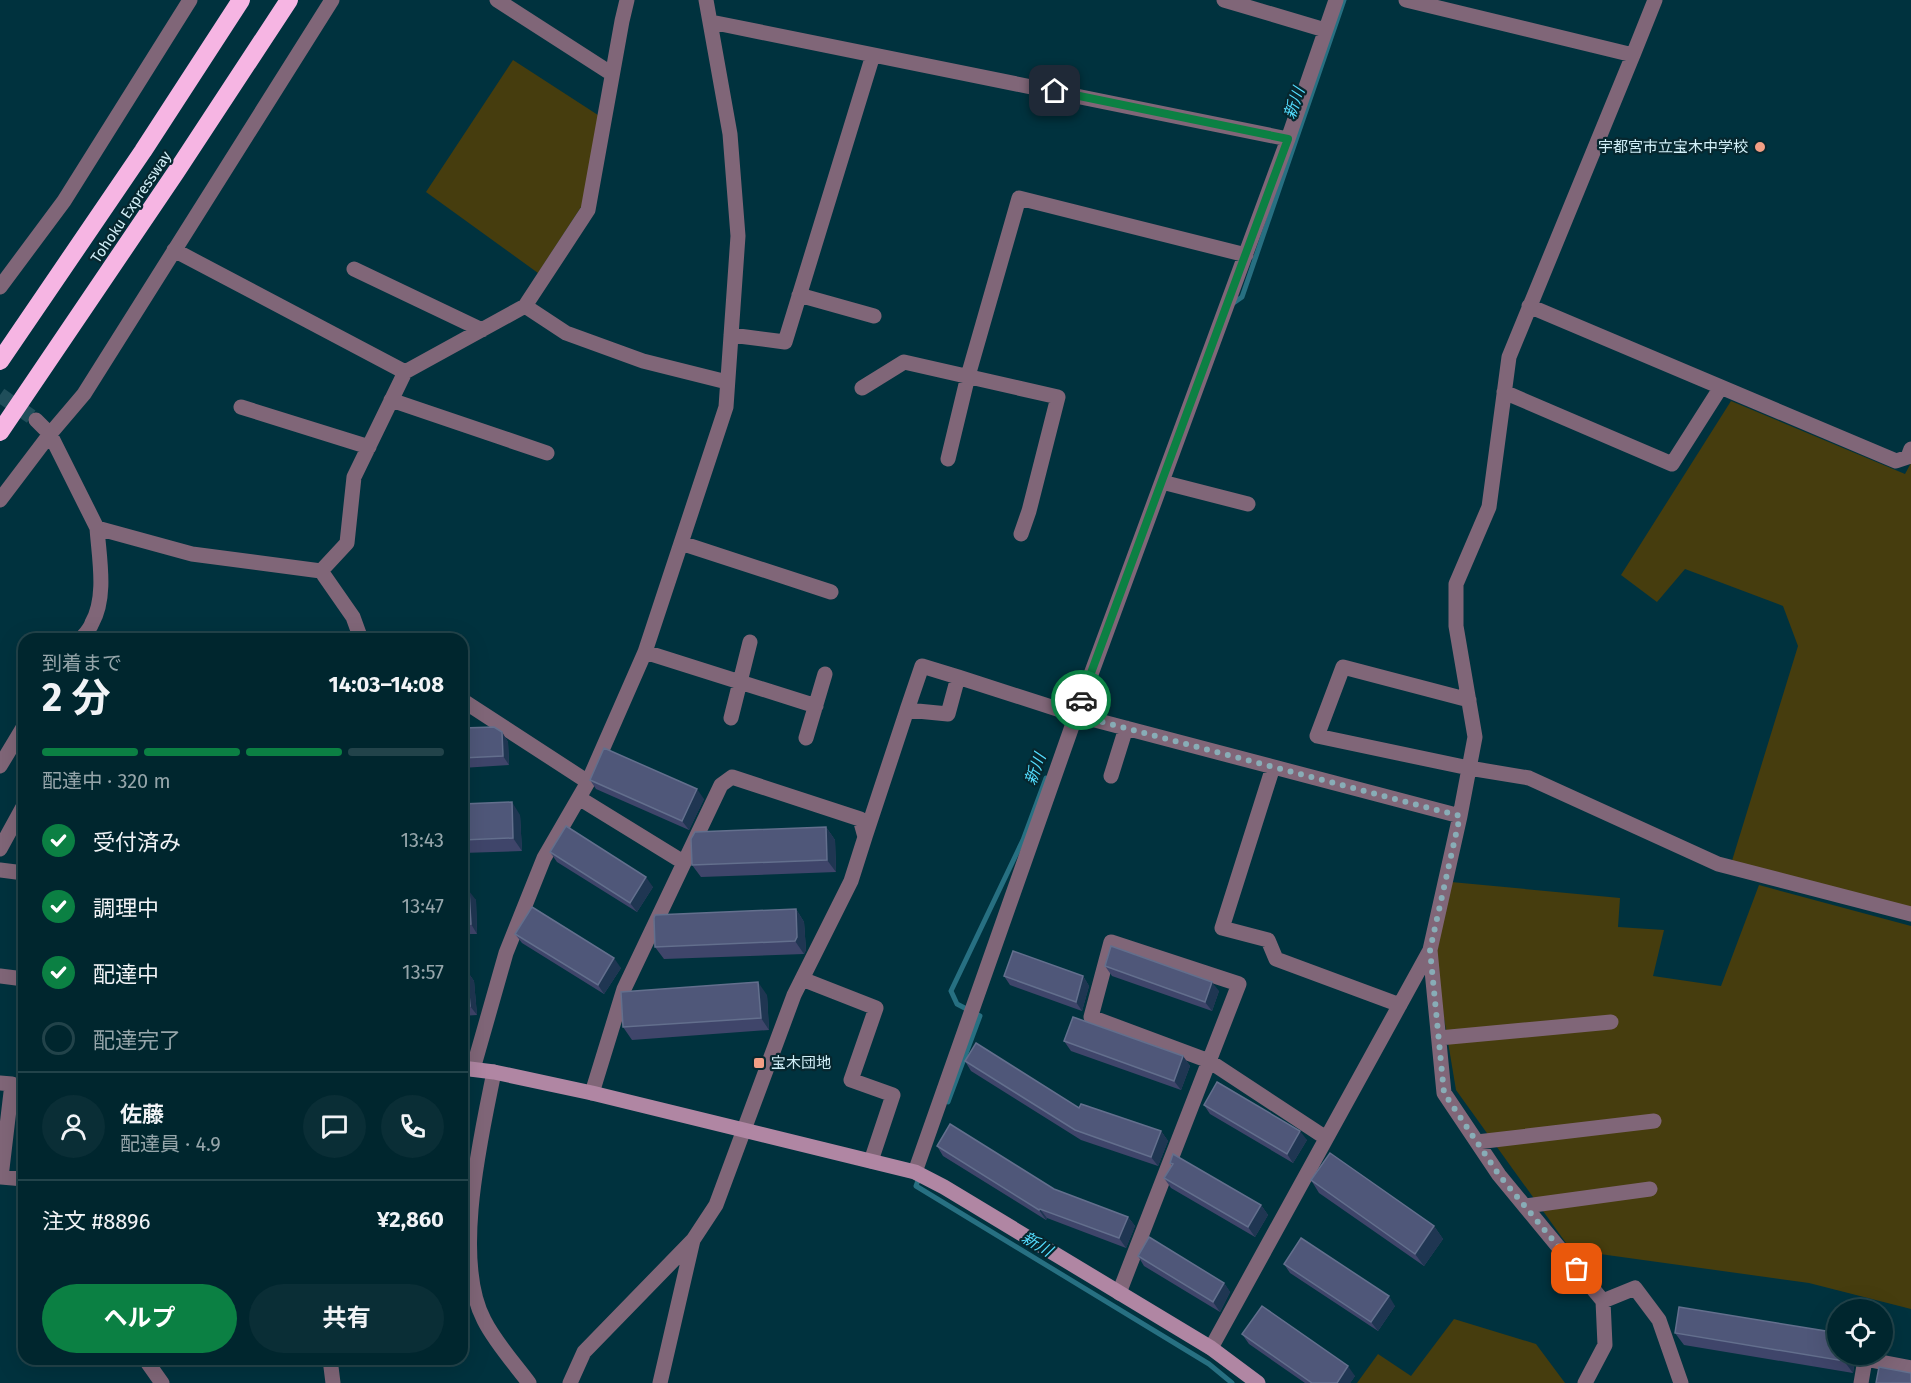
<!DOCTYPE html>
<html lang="ja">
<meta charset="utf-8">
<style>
:root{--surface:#00262e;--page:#0a2e36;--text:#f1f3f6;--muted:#95a5aa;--line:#22434a;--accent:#0b8043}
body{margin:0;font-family:"Fira Sans","Noto Sans JP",sans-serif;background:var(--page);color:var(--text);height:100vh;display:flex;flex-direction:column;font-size:22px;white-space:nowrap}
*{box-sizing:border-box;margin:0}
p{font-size:20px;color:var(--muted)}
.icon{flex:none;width:33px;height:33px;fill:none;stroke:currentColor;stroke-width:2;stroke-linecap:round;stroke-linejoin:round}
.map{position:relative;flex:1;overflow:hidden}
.sheet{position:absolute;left:18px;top:633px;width:450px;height:732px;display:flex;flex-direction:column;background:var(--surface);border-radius:18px;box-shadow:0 6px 24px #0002,0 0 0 2px var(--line)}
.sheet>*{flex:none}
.controls{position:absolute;left:1827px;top:1299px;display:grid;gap:12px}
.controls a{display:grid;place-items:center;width:66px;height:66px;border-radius:50%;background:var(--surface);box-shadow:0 6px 24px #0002,0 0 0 2px var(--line);font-size:30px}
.pin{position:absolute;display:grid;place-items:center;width:51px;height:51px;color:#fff;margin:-26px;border-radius:12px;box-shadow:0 3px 9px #0006}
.courier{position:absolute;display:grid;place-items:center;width:60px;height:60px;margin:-30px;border:4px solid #0b8043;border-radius:50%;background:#fff;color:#222;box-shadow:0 2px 8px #0007}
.headline em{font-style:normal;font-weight:700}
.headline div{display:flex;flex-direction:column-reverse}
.headline{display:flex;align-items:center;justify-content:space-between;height:102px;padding:0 24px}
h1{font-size:39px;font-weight:700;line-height:45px}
.bar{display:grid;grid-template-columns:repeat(4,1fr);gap:9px 6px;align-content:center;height:72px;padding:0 24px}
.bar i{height:8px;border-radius:4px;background:var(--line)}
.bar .selected{background:var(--accent)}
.bar p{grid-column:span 4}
.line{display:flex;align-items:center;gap:15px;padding:0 24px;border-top:2px solid var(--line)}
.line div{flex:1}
.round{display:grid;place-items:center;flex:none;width:63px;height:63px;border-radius:32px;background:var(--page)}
ol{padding:0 24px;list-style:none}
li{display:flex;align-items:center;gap:18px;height:66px}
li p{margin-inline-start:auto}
li .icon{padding:6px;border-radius:50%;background:var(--accent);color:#fff;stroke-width:4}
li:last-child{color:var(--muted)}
li i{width:33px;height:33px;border:3px solid var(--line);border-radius:50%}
.primary-button{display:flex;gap:12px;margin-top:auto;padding:12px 24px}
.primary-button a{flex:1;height:69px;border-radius:36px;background:var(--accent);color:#fff;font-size:24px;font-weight:700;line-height:69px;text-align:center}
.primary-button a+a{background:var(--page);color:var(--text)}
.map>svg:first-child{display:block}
.grass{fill:#463d0e}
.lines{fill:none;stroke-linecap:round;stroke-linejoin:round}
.stream{stroke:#277082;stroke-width:5}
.street-tunnel{stroke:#1f4e5a;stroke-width:15;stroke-dasharray:15 8;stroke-linecap:butt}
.street{stroke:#806678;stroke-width:15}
.secondary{stroke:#b086a3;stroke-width:15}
.highway{stroke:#f6b5e3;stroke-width:18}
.wall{fill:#3f456a}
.shaded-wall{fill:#1f3652}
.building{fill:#4f5779;stroke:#636f8d;stroke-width:1.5}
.done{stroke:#88adb7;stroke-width:6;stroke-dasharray:0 10.8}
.route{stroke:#0b8043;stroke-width:8}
.poi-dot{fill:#f39f85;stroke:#06272f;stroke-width:2}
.labels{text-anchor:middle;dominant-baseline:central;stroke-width:4.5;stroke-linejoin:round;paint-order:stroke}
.poi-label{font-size:15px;fill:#d1eff8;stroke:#06272f;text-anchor:end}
.street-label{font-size:15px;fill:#d1eff8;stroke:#06272f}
.water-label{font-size:16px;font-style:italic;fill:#53dcfe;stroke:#06272f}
</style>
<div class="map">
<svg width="1911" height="1383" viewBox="0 0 1911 1383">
<rect width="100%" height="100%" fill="#00323e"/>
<path class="grass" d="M 513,60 L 601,117 L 583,204 L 538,273 L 426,192 Z
M 1731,401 L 1905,474 L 1911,463 L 1911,912 L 1731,864 L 1798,646 L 1783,606 L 1685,569 L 1657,602 L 1621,575 Z
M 1451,882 L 1620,898 L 1618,927 L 1664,930 L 1653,976 L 1721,986 L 1759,885 L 1911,926 L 1911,1309 L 1809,1283 L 1571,1250 L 1456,1090 L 1434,958 Z
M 1454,1319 L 1536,1344 L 1565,1383 L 1357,1383 L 1378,1354 L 1411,1376 Z"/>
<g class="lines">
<path class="stream" d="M 1232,304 L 1242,297 L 1344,0
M 948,1102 L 980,1016 L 957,1004 L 951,991 L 1023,840 L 1046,778
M 920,1175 L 916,1186 L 1209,1364 L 1232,1383"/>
<path class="street-tunnel" d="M 0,395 L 36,420"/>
<path class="street" d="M 497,0 L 612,74
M 1224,0 L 1325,30
M 711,22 L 1288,139
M 1633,55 L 1655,0
M 174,250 L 405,372
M 354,269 L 482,330
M 0,287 L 64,201 L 190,0
M 799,295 L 874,316
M 525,306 L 566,333 L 643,361 L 727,382
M 1529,306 L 1896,461 L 1908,457 L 1911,449
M 731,335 L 785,342 L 873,55
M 862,388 L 904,362 L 1058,397 L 1029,511 L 1021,534
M 1504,392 L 1672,464 L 1721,387
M 391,400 L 547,453
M 241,407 L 369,447
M 36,420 L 50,434 L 97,528 L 192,554 L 321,571
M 948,459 L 968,376 L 1019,198 L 1246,255
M 1162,482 L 1248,504
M 0,500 L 50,434 L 84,394 L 332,0
M 681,543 L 831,592
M 81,639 C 85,634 90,629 92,623 C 107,596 99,558 97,528
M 361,639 L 353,617 L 321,571 L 347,543 L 354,477 L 405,372 L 525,306 L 588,210 L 622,21 L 627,0
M 645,652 L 816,706
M 462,700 L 588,782
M 1469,700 L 1343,667 L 1317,736 L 1469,768 L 1529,778 L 1718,864 L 1911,914
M 907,710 L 922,666 L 958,677
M 731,718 L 750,642
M 806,738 L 825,674
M 0,766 L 24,726
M 1273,767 L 1222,928 L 1268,940 L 1276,959 L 1400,1005
M 1111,776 L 1126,728
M 579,798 L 683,862
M 865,837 L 907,710 L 948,714 L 958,677 L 1076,715 L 1460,816
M 0,849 L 24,805
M 0,870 L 24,873
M 1430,950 L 1444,1093 L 1499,1175 L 1603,1301 L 1605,1345 L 1585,1383
M 0,976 L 24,979
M 802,979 L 876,1008 L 851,1080 L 893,1095 L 871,1161
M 1439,1038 L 1611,1022
M 473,1069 L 506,953 L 544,858 L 588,782 L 645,652 L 726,407 L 738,236 L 730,134 L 706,0
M 494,1072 C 481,1137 452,1259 484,1320 C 495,1342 514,1363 529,1383
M 0,1083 L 12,1084 L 1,1177 L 24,1179
M 1477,1142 L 1654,1121
M 915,1172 L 1076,715 L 1288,139 L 1336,0
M 1526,1206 L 1650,1189
M 1119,1293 L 1239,984 L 1111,942 L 1091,1017 L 1209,1061 L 1326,1138
M 1603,1301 L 1635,1288 L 1659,1320 L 1681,1383
M 1211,1348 L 1430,950 L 1460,816 L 1475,737 L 1456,626 L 1456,584 L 1489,507 L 1509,357 L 1633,55 L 1406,0
M 145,1359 L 162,1383
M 330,1359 L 333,1383
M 1865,1359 L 1911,1368
M 570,1383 L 584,1352 L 693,1240 L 716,1205 L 794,995 L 851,881 L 865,837 L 860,819 L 732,777 L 721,785 L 624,989 L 592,1093
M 660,1383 L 693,1240
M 1861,1383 L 1866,1354"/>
<path class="secondary" d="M 462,1068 L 494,1072 L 592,1093 L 915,1172 L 944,1187 L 1211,1348 L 1258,1383"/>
<path class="highway" d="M 0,361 L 143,151 L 241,0
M 0,432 L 176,172 L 289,0"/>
</g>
<path class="wall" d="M 462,728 L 502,732 L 508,742 L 509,765 L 462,768 Z
M 590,780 L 704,799 L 689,830 L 596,789 Z
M 462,804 L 520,815 L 522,851 L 462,853 Z
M 826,827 L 835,840 L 836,872 L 701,877 L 692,865 Z
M 550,852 L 653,887 L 637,912 L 557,862 Z
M 462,891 L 476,900 L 477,934 L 462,934 Z
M 796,909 L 804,922 L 806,950 L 804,954 L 664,959 L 655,947 Z
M 515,934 L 621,968 L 604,994 L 522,943 Z
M 1105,966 L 1219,991 L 1212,1011 L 1112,976 Z
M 467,971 L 474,981 L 477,1015 L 462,1016 L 462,972 Z
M 1004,976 L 1083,976 L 1089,986 L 1082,1011 L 1010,985 Z
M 767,995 L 769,1030 L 632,1040 L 623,1027 Z
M 1064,1041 L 1183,1056 L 1190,1066 L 1181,1090 L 1071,1051 Z
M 965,1061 L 1079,1108 L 1161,1131 L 1168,1141 L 1158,1166 L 1081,1140 L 971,1071 Z
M 1204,1105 L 1307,1140 L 1293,1163 L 1210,1114 Z
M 937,1146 L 1128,1217 L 1135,1226 L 1126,1248 L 1047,1218 L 1046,1220 L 943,1156 Z
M 1170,1163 L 1261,1205 L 1268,1215 L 1255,1237 L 1171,1188 L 1164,1178 L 1172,1166 Z
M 1311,1180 L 1434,1226 L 1443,1239 L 1424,1266 L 1319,1193 Z
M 1138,1256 L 1224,1283 L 1230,1292 L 1220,1312 L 1144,1266 Z
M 1284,1264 L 1395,1306 L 1378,1331 L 1290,1273 Z
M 1675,1333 L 1856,1354 L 1853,1373 L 1684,1345 Z
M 1242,1334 L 1355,1376 L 1350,1383 L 1305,1383 L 1249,1344 Z"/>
<path class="shaded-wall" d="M 502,732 L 508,742 L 509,765 L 503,756 Z
M 697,789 L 704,799 L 689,830 L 682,821 Z
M 512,802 L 520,815 L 522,851 L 513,838 Z
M 826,827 L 835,840 L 836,872 L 827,860 Z
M 646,877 L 653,887 L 637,912 L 630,903 Z
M 469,891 L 476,900 L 477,934 L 471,924 Z
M 796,909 L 804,922 L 806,950 L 804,954 L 795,941 Z
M 614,958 L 621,968 L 604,994 L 598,985 Z
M 467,971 L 474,981 L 477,1015 L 470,1006 Z
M 1083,976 L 1089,986 L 1082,1011 L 1076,1002 Z
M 758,982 L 767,995 L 769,1030 L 761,1018 Z
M 1212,982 L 1219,991 L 1212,1011 L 1205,1002 Z
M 1183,1056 L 1190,1066 L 1181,1090 L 1174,1081 Z
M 1161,1131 L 1168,1141 L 1158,1166 L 1151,1157 Z
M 1300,1131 L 1307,1140 L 1293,1163 L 1287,1154 Z
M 1261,1205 L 1268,1215 L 1255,1237 L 1248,1227 Z
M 1040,1209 L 1047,1218 L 1046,1220 L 1039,1210 Z
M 1128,1217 L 1135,1226 L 1126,1248 L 1119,1238 Z
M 1434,1226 L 1443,1239 L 1424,1266 L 1415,1254 Z
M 1224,1283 L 1230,1292 L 1220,1312 L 1213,1302 Z
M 1389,1296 L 1395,1306 L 1378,1331 L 1371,1322 Z
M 1845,1354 L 1856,1354 L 1853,1373 L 1844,1361 Z
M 1348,1366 L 1355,1376 L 1350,1383 L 1337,1383 Z"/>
<path class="building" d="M 494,727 L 502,732 L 503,756 L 462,758 L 462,728 Z
M 604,748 L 697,789 L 682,821 L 590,780 Z
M 512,802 L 513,838 L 462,840 L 462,804 Z
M 566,826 L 646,877 L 630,903 L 550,852 Z
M 826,827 L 827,860 L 692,865 L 691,839 L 695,832 Z
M 462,891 L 469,891 L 471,924 L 462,925 Z
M 532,907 L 614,958 L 598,985 L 515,934 Z
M 796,909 L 797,937 L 795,941 L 655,947 L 654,918 L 655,915 Z
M 1111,946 L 1212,982 L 1205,1002 L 1105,966 Z
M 1013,951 L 1083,976 L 1076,1002 L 1004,976 Z
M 467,971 L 470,1006 L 462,1006 L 462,972 Z
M 758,982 L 761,1018 L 623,1027 L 621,992 Z
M 1073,1017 L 1183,1056 L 1174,1081 L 1064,1041 Z
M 976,1043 L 1079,1108 L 1081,1104 L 1161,1131 L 1151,1157 L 1075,1130 L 965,1061 Z
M 1217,1082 L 1300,1131 L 1287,1154 L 1204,1105 Z
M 950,1124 L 1054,1189 L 1128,1217 L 1119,1238 L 1040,1209 L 1039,1210 L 937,1146 Z
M 1330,1153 L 1434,1226 L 1415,1254 L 1311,1180 Z
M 1173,1154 L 1261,1205 L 1248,1227 L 1164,1178 L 1173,1164 L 1170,1163 Z
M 1149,1237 L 1224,1283 L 1213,1302 L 1138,1256 Z
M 1301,1238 L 1389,1296 L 1371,1322 L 1284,1264 Z
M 1262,1306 L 1348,1366 L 1337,1383 L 1312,1383 L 1242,1334 Z
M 1679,1307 L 1838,1333 L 1838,1354 L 1845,1354 L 1844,1361 L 1675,1333 Z
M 1879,1367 L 1911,1373 L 1911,1383 L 1876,1383 Z"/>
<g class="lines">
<path class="done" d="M 1081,700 L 1076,715 L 1460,816 L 1430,950 L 1444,1093 L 1499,1175 L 1577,1269"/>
<path class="route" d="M 1055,91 L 1288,139 L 1081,700"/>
</g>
<g class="poi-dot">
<circle cx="1760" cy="147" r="6"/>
<rect x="753" y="1057" width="12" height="12" rx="3"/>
</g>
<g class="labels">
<g class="poi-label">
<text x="1748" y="147">宇都宮市立宝木中学校</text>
<text x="771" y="1063" text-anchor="start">宝木団地</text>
</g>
<g class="street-label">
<text transform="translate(131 207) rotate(-56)">Tohoku Expressway</text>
</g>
<g class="water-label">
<text transform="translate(1294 103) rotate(-71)">新川</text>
<text transform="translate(1035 769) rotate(-70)">新川</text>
<text transform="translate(1037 1244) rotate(31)">新川</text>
</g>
</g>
</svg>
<div class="controls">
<a><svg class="icon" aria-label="locate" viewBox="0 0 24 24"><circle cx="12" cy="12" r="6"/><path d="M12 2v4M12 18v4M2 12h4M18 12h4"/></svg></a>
</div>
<div class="pin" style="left:1577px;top:1269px;background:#ea580c"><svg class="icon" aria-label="bag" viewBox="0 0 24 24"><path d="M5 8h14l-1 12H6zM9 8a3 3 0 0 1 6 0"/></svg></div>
<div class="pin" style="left:1055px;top:91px;background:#1f2937"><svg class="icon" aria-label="home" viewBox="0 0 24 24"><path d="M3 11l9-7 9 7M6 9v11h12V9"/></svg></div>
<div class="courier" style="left:1081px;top:700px"><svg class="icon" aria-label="car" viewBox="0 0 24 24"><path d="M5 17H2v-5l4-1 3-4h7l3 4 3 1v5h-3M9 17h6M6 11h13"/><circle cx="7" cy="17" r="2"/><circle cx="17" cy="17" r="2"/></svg></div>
<section class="sheet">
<div class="headline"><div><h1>2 分</h1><p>到着まで</p></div><em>14:03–14:08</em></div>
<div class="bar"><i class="selected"></i><i class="selected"></i><i class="selected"></i><i></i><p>配達中 · 320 m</p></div>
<ol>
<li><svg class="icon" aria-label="check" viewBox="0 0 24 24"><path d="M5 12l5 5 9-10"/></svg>受付済み<p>13:43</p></li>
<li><svg class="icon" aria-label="check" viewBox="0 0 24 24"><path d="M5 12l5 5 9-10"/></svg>調理中<p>13:47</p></li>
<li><svg class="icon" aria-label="check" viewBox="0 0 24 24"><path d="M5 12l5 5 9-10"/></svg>配達中<p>13:57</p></li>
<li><i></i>配達完了</li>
</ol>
<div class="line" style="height:108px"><a class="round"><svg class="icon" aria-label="person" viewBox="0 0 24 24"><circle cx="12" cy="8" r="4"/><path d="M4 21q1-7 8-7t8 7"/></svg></a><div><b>佐藤</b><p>配達員 · 4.9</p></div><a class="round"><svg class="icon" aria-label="chat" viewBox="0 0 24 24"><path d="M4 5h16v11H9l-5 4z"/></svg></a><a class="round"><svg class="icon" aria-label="phone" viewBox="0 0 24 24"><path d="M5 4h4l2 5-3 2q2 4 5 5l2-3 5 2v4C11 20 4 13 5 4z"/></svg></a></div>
<div class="line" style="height:78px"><div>注文 #8896</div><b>¥2,860</b></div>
<div class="primary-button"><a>ヘルプ</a><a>共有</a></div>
</section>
</div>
